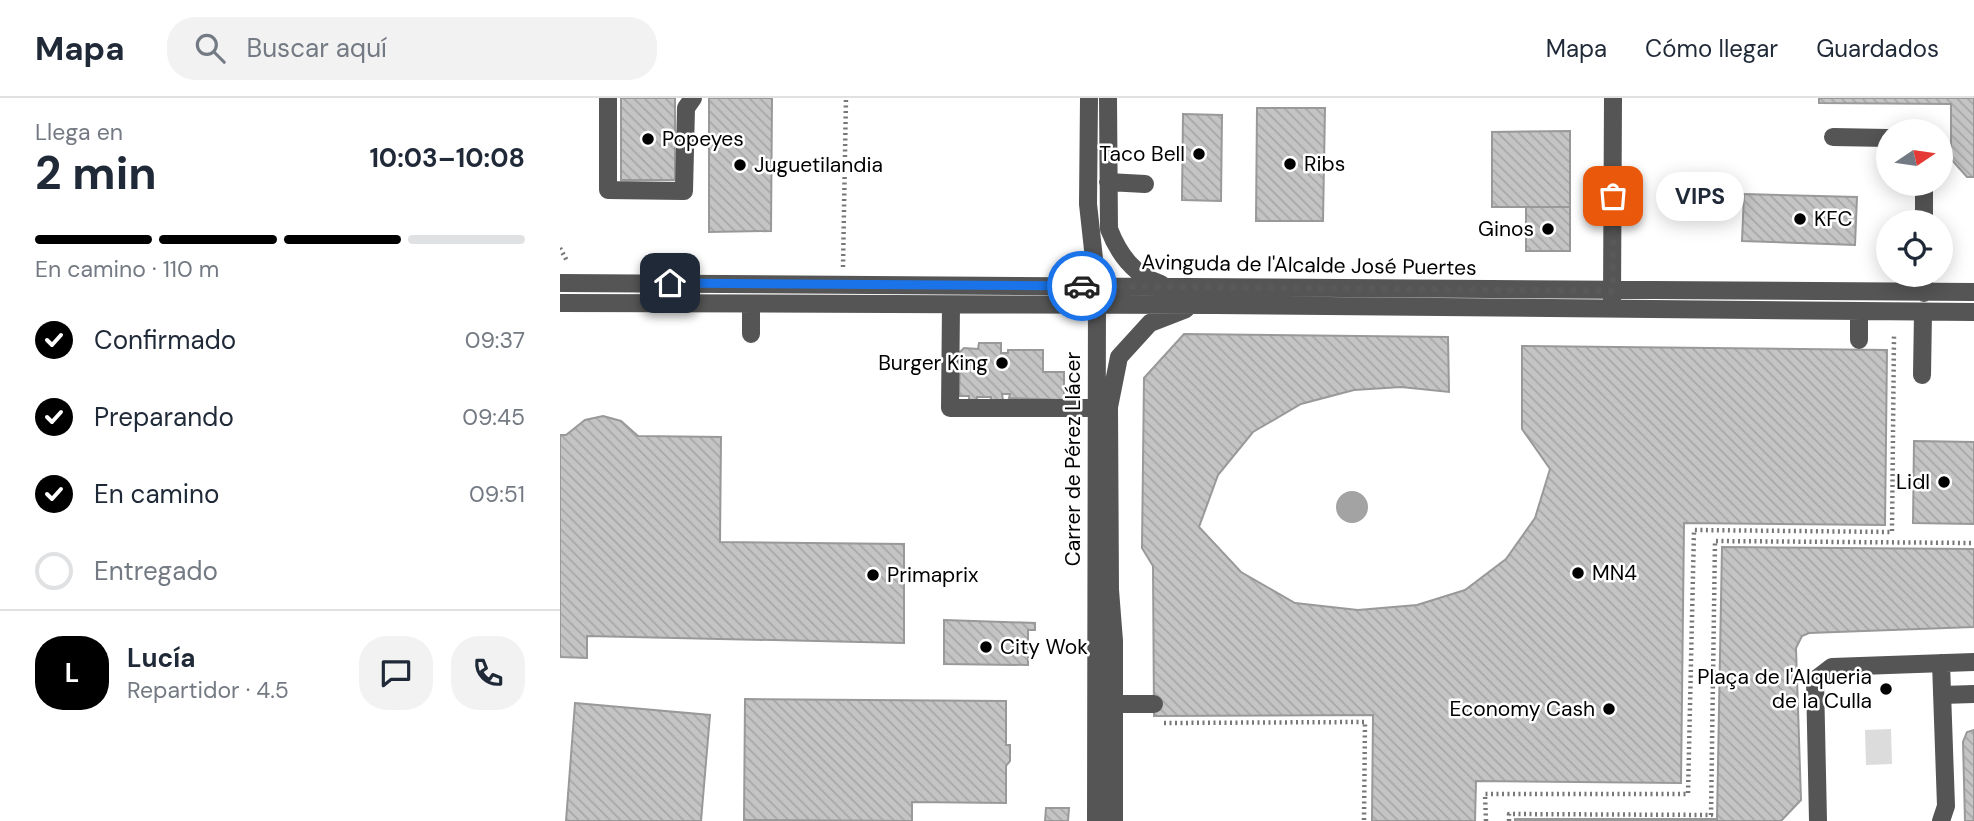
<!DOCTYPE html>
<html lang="es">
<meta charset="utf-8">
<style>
:root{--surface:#fff;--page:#f2f2f3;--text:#1f2937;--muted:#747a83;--line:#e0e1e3;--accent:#000}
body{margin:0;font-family:"DM Sans",sans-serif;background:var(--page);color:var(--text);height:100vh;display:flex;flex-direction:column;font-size:26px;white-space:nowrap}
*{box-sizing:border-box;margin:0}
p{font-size:23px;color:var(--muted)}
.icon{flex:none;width:38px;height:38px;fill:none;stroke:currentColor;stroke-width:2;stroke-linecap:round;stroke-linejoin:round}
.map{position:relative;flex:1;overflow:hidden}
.sheet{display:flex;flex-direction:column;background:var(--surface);width:560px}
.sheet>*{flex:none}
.needle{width:46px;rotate:77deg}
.fabs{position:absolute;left:1316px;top:21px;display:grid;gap:14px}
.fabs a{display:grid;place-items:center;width:77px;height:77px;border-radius:50%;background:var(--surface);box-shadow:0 4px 18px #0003;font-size:35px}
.pin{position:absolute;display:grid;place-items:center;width:60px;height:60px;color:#fff;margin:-30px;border-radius:14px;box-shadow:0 4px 10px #0006}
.courier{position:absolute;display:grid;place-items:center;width:70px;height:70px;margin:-35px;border:5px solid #1a73e8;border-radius:50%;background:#fff;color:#222;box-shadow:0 2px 9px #0007}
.bubble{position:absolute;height:49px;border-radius:24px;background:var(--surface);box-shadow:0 4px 18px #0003;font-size:23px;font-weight:700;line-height:49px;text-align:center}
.overview em{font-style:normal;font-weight:700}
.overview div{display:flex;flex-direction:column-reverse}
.overview{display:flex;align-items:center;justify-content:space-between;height:119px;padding:0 35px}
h1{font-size:46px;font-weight:700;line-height:52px}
.bar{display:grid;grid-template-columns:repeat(4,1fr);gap:10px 7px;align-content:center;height:84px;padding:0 35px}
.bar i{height:9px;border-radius:5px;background:var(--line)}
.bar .selected{background:var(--accent)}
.bar p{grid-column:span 4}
.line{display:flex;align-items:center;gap:18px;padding:0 35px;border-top:2px solid var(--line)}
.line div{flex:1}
.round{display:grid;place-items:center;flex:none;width:74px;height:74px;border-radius:28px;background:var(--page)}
ol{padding:0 35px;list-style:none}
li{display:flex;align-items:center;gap:21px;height:77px}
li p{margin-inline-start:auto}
li .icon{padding:7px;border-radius:50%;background:var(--accent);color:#fff;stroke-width:4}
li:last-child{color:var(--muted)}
li i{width:38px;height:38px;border:4px solid var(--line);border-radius:50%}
header{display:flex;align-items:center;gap:42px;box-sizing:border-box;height:98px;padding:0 35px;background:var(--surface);border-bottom:2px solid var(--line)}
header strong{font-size:33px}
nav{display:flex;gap:38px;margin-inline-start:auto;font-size:24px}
.search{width:490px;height:63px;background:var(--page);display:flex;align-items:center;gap:18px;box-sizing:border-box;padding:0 24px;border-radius:28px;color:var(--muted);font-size:26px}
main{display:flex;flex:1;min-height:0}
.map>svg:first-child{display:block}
.grass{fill:#dcdcdc}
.water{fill:#a3a3a3}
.building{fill:url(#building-back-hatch);stroke:#999;stroke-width:2}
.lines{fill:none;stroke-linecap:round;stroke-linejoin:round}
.path{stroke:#777;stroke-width:4.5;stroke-dasharray:2 3.5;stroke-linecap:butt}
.minor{stroke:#555;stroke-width:18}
.done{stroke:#595959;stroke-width:7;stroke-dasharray:0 12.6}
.route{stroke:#1a73e8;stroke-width:9}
.poi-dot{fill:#000;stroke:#fff;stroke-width:2.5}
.labels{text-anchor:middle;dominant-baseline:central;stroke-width:5;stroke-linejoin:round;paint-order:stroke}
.poi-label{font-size:21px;fill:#000;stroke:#fff;text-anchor:start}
.street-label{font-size:21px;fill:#000;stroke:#fff}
</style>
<header>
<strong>Mapa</strong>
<div class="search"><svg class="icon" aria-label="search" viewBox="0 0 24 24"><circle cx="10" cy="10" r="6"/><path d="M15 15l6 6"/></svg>Buscar aquí</div>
<nav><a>Mapa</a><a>Cómo llegar</a><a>Guardados</a></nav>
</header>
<main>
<section class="sheet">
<div class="overview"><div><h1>2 min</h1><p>Llega en</p></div><em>10:03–10:08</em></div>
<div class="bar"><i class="selected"></i><i class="selected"></i><i class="selected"></i><i></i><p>En camino · 110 m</p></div>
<ol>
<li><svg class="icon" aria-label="check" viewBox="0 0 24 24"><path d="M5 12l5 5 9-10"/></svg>Confirmado<p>09:37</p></li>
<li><svg class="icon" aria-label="check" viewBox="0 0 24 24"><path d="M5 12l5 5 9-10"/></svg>Preparando<p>09:45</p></li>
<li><svg class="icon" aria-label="check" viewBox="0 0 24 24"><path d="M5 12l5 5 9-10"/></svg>En camino<p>09:51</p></li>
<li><i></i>Entregado</li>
</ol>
<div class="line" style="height:126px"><b class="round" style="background:var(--accent);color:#fff">L</b><div><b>Lucía</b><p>Repartidor · 4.5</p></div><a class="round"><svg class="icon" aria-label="chat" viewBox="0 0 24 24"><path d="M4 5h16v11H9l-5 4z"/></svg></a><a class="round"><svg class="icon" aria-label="phone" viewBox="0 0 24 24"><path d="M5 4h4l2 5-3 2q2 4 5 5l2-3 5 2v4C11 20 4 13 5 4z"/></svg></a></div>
</section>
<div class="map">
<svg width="1414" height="723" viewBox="0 0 1414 723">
<defs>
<pattern id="building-back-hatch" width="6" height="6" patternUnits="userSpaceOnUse" patternTransform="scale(1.75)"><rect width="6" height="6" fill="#c4c4c4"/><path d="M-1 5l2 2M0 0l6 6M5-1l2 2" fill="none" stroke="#a7a7a7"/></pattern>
</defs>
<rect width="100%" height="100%" fill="#fff"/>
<path class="grass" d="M 1331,631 L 1332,666 L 1306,667 L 1305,632 Z"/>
<path class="water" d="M776 409a16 16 0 1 1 32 0a16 16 0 1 1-32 0Z"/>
<path class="building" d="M 61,0 L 115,0 L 115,82 L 61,82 Z
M 149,0 L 212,0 L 211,133 L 149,134 Z
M 1259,0 L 1414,0 L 1414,79 L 1407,79 L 1391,61 L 1391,6 L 1259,5 Z
M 697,10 L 765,10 L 763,123 L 696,123 Z
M 623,16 L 662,17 L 661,103 L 622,102 Z
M 1010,33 L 1010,109 L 932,109 L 932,34 Z
M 1184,96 L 1297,99 L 1295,147 L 1182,143 Z
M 966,109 L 1010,109 L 1010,153 L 966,153 Z
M 624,236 L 888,239 L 889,294 L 841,289 L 794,292 L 741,306 L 693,334 L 658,377 L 639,429 L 681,474 L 735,505 L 798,512 L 857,507 L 905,492 L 946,461 L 975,420 L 990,371 L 962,331 L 962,248 L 1327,252 L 1325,427 L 1124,425 L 1121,685 L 916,683 L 915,723 L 812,723 L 813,617 L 594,618 L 593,468 L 582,450 L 584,280 Z
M 419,245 L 441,245 L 441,255 L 448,255 L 448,252 L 483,252 L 483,274 L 504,274 L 504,302 L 449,300 L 450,296 L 442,296 L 443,302 L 431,302 L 431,299 L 417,299 L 417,302 L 409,302 L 409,298 L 399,298 L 400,254 L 404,250 L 418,251 Z
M 43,318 L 61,323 L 78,338 L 161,339 L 160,444 L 344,446 L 344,545 L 27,538 L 27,560 L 0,559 L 0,337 L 6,337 L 25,322 Z
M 1354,343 L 1414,344 L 1414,426 L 1353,425 Z
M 1162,449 L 1414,451 L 1414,529 L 1249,535 L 1242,538 L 1236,550 L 1241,702 L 1221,723 L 955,723 L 955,721 L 1157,721 Z
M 384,522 L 475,525 L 475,532 L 468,532 L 468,567 L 384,566 Z
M 185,601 L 446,603 L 446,647 L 450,647 L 450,663 L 446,668 L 446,705 L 352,704 L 352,723 L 184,722 Z
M 15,605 L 150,617 L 141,723 L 6,723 Z
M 1414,632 L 1414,723 L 1405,723 L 1403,644 L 1407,634 Z
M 486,710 L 509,710 L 508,723 L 485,723 Z"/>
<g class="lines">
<path class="path" d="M 0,150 L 7,163
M 283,169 L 286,0
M 604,625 L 805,624 L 804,723
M 926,723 L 925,696 L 1128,696 L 1134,432 L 1332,434 L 1334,238
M 949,723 L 949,716 L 1151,717 L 1155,443 L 1414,445"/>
<path class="minor" d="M 48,0 L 48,92 L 124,93 L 126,10 L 133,0
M 529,0 L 528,106 L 537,188 L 536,723
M 548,0 L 549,131 C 559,157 574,177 601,186
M 1273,39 L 1328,40
M 548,84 L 585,86
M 1364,86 L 1364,124
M 0,185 L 1414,194
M 1364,195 L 1364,177
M 1052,203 L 1053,0
M 0,205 L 655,207 L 1414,214
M 391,207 L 390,310 L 535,310
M 191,236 L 191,206
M 1299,242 L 1299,214
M 1362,277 L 1363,215
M 1382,597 L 1414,596
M 554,606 L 594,606
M 554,723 L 554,543 L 550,492 L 549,309 L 559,259 L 590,225 L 626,211
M 1258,723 L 1255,582 L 1272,569 L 1414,564
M 1381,723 L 1386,708 L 1381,565"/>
</g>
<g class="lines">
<path class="done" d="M 522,188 L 1053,193 L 1053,98"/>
<path class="route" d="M 110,185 L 522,188"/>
</g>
<g class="poi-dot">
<circle cx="88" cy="41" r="7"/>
<circle cx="639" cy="56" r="7"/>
<circle cx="730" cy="66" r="7"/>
<circle cx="180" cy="67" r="7"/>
<circle cx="1240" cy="121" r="7"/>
<circle cx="988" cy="131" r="7"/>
<circle cx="442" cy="265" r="7"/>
<circle cx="1384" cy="384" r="7"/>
<circle cx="1018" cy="475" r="7"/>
<circle cx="313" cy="477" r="7"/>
<circle cx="426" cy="549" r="7"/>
<circle cx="1326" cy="591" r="7"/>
<circle cx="1049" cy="611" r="7"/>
</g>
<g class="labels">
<g class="poi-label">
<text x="102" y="41">Popeyes</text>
<text x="625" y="56" text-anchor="end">Taco Bell</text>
<text x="744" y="66">Ribs</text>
<text x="194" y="67">Juguetilandia</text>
<text x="1254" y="121">KFC</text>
<text x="974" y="131" text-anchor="end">Ginos</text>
<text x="428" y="265" text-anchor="end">Burger King</text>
<text x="1370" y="384" text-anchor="end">Lidl</text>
<text x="1032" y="475">MN4</text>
<text x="327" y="477">Primaprix</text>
<text x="440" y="549">City Wok</text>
<text x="1312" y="579" text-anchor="end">Plaça de l'Alqueria<tspan x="1312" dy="24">de la Culla</tspan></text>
<text x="1035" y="611" text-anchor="end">Economy Cash</text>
</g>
<g class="street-label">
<text transform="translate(749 167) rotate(1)">Avinguda de l'Alcalde José Puertes</text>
<text transform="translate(513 361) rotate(-90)">Carrer de Pérez Llácer</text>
</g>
</g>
</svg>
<div class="fabs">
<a><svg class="needle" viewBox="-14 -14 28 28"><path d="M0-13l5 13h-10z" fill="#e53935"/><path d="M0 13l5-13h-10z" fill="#747a83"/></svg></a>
<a><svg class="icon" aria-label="locate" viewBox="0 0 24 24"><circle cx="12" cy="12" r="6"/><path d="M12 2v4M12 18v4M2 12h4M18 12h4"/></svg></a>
</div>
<div class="pin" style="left:1053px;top:98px;background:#ea580c"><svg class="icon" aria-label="bag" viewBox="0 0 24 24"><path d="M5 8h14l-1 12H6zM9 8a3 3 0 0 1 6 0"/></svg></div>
<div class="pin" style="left:110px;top:185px;background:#1f2937"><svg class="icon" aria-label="home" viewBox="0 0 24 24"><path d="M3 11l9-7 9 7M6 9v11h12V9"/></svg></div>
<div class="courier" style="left:522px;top:188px"><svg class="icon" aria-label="car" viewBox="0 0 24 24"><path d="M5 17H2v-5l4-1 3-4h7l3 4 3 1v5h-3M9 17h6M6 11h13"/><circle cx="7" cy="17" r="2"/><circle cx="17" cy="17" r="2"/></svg></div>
<div class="bubble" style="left:1096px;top:74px;width:88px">VIPS</div>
</div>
</main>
